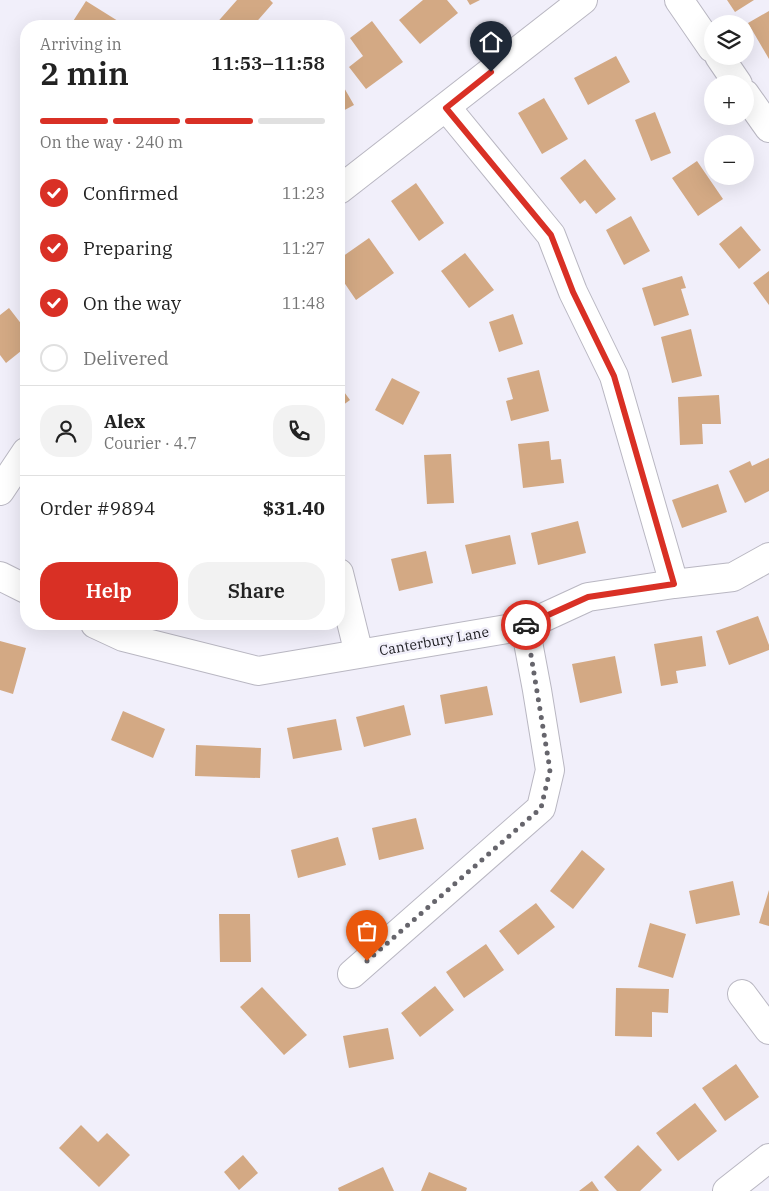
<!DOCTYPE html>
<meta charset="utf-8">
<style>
:root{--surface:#fff;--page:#f2f2f2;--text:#222;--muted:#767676;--line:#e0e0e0;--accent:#d93025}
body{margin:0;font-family:"IBM Plex Serif",serif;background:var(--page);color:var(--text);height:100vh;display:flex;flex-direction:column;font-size:19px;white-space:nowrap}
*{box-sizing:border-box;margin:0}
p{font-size:16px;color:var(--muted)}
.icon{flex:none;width:28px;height:28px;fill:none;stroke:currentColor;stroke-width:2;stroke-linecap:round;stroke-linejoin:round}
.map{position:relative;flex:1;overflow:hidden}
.panel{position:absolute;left:20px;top:20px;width:325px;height:610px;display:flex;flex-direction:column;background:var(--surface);border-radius:20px;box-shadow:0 5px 20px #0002}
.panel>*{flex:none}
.controls{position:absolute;left:704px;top:15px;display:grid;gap:10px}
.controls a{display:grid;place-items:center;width:50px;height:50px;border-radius:50%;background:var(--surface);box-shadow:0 5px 20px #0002;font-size:25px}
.pin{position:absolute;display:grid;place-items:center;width:42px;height:42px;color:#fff;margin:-51px -21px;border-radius:50% 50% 50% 0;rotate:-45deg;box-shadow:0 0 5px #0007}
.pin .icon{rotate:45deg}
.courier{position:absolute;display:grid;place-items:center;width:50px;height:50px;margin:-25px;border:4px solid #d93025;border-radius:50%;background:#fff;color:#222;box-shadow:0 1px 6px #0007}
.overview em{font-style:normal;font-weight:600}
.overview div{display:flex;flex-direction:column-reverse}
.overview{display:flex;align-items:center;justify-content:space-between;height:85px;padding:0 20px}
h1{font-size:32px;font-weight:600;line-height:38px}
.bar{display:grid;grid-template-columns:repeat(4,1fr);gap:8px 5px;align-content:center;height:60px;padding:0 20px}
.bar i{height:6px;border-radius:4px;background:var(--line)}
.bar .active{background:var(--accent)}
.bar p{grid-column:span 4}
.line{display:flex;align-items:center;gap:12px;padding:0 20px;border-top:1px solid var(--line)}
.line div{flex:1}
.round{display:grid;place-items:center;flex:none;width:52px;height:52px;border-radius:20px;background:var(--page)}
ol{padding:0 20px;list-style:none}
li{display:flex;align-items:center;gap:15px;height:55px}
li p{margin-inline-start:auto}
li .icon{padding:5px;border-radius:50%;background:var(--accent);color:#fff;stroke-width:4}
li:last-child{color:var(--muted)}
li i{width:28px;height:28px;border:2px solid var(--line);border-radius:50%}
.button{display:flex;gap:10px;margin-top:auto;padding:10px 20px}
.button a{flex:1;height:58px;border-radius:20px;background:var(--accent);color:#fff;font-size:20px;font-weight:600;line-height:58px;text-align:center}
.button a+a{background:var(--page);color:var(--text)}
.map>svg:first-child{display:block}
.building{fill:#d3a984}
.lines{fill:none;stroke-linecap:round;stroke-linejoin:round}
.minor-casing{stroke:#b9b7c2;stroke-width:30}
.minor{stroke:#fff;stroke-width:28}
.done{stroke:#66656c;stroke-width:5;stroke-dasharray:0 9}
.route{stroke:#d93025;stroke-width:6}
.labels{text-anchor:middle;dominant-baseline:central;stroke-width:5;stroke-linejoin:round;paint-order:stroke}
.street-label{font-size:14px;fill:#1b1b1f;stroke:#f1effa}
</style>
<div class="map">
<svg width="769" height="1191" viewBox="0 0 769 1191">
<rect width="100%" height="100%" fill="#f1effa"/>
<path class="building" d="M 237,0 L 270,0 L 273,3 L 253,26 L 214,26 Z
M 423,0 L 447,0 L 458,13 L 420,44 L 399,20 Z
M 467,0 L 480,0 L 470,5 Z
M 727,0 L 754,0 L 735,12 Z
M 86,1 L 126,26 L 70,26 Z
M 769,11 L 769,59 L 748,23 Z
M 372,21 L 403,62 L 366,89 L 349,67 L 363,56 L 350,38 Z
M 616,56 L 630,82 L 588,105 L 574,78 Z
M 339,79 L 354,105 L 339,113 Z
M 544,98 L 568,139 L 542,154 L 518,113 Z
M 655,112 L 671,153 L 651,161 L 635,120 Z
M 585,159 L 616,199 L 596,214 L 585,200 L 580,204 L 560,178 Z
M 697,161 L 723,199 L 698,216 L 672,178 Z
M 416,183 L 444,223 L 419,241 L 391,201 Z
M 631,216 L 650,251 L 624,265 L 606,230 Z
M 741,226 L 761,250 L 739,269 L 719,244 Z
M 369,238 L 394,273 L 356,300 L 339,275 L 339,259 Z
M 465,253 L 494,290 L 469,308 L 441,271 Z
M 769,271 L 769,305 L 753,283 Z
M 682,276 L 686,288 L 681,289 L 689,315 L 654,326 L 642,288 Z
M 9,308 L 26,330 L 26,347 L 6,363 L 0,355 L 0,315 Z
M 513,314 L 523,344 L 499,352 L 489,322 Z
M 691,329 L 702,376 L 672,383 L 661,337 Z
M 539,370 L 549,411 L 511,421 L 506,401 L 513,399 L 507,378 Z
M 392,378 L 420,392 L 403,425 L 375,410 Z
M 339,385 L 350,400 L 339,408 Z
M 719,395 L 721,424 L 702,424 L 703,444 L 680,445 L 678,397 Z
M 549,441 L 551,460 L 561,459 L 564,483 L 523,488 L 518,444 Z
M 451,454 L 454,503 L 427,504 L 424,455 Z
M 769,458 L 769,491 L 745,503 L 729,471 L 750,461 L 752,466 Z
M 718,484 L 727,512 L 682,528 L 672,500 Z
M 578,521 L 586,553 L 538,565 L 531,533 Z
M 510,535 L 516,564 L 472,574 L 465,545 Z
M 426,551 L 433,583 L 399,591 L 391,559 Z
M 758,616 L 769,645 L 769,650 L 729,665 L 716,631 Z
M 702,636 L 706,666 L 676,671 L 678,683 L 661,686 L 654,644 Z
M 0,641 L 26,648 L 13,694 L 0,690 Z
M 615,656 L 622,693 L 580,703 L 572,664 Z
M 487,686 L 493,715 L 445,724 L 440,695 Z
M 404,705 L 411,735 L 364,747 L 356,717 Z
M 123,711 L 165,729 L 153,758 L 111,740 Z
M 336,719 L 342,750 L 293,759 L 287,728 Z
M 196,745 L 261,748 L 260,778 L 195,776 Z
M 416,818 L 424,849 L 379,860 L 372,828 Z
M 338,837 L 346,865 L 298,878 L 291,850 Z
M 582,850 L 605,869 L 573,909 L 550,891 Z
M 733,881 L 740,915 L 696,924 L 689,891 Z
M 769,890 L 769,926 L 759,923 Z
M 536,903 L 555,927 L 518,955 L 499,931 Z
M 219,914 L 250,914 L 251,962 L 220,962 Z
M 650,923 L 686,934 L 673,978 L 638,967 Z
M 486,944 L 504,970 L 464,998 L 446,972 Z
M 435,986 L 454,1010 L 420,1037 L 401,1013 Z
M 262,987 L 307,1035 L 284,1055 L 240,1007 Z
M 616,988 L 669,989 L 668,1013 L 652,1012 L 652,1037 L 615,1036 Z
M 388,1028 L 394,1059 L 349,1068 L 343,1036 Z
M 736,1064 L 759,1097 L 725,1121 L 702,1088 Z
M 695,1103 L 717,1131 L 678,1161 L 656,1133 Z
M 81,1125 L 98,1142 L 107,1133 L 130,1155 L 99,1187 L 59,1148 Z
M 638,1145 L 662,1170 L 640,1191 L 617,1191 L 604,1177 Z
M 243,1155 L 258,1173 L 239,1190 L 224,1172 Z
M 383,1167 L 394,1191 L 339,1191 L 338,1188 Z
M 429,1172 L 467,1188 L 466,1191 L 421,1191 Z
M 592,1181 L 599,1191 L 579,1191 Z"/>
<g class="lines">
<defs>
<path id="minor" d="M 679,0 L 712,48
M 719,56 L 738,84
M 745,94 L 769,128
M 446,107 L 551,235 L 573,292 L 614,376 L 674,584
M 339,190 L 583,0
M 0,491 L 26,452
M 339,573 L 359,654
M 0,576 L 26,589
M 95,624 L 123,637 L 258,671 L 525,626 L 588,597 L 674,584 L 733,577 L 769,557
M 352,974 L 541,808 L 550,770 L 537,690 L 525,626
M 742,994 L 769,1030
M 727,1191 L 769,1158"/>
</defs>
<use href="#minor" class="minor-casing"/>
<use href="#minor" class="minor"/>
</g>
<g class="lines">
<path class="done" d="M 367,961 L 541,808 L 550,770 L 526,625"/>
<path class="route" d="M 491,72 L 446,108 L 551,235 L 573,292 L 614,376 L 674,584 L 588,597 L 526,625"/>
</g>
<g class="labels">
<g class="street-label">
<text transform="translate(434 641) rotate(-10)">Canterbury Lane</text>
</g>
</g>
</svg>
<div class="controls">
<a><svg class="icon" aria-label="layers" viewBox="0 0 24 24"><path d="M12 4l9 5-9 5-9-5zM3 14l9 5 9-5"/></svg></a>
<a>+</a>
<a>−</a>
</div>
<div class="pin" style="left:367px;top:961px;background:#ea580c"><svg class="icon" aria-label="bag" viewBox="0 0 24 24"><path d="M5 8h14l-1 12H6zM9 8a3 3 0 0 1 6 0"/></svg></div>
<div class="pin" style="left:491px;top:72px;background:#1f2937"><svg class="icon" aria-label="home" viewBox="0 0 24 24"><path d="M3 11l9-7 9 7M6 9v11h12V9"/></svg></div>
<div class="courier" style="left:526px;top:625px"><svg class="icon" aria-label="car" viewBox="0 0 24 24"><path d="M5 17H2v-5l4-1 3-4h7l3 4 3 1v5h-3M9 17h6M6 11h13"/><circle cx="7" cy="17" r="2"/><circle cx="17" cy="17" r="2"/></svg></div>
<section class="panel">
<div class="overview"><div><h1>2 min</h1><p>Arriving in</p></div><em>11:53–11:58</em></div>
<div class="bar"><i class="active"></i><i class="active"></i><i class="active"></i><i></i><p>On the way · 240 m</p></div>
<ol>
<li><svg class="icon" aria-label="check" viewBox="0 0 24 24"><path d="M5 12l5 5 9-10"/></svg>Confirmed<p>11:23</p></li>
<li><svg class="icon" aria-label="check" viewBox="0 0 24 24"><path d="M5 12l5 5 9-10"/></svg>Preparing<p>11:27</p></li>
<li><svg class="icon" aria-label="check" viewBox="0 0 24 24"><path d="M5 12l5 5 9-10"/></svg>On the way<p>11:48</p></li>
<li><i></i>Delivered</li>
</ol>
<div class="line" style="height:90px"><a class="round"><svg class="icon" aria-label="person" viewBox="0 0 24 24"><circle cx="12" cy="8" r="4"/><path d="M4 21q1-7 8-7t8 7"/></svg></a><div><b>Alex</b><p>Courier · 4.7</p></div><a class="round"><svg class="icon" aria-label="phone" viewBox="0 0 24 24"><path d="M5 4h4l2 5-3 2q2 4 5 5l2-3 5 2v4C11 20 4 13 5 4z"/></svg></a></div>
<div class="line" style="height:65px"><div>Order #9894</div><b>$31.40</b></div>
<div class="button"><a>Help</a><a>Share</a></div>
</section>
</div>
